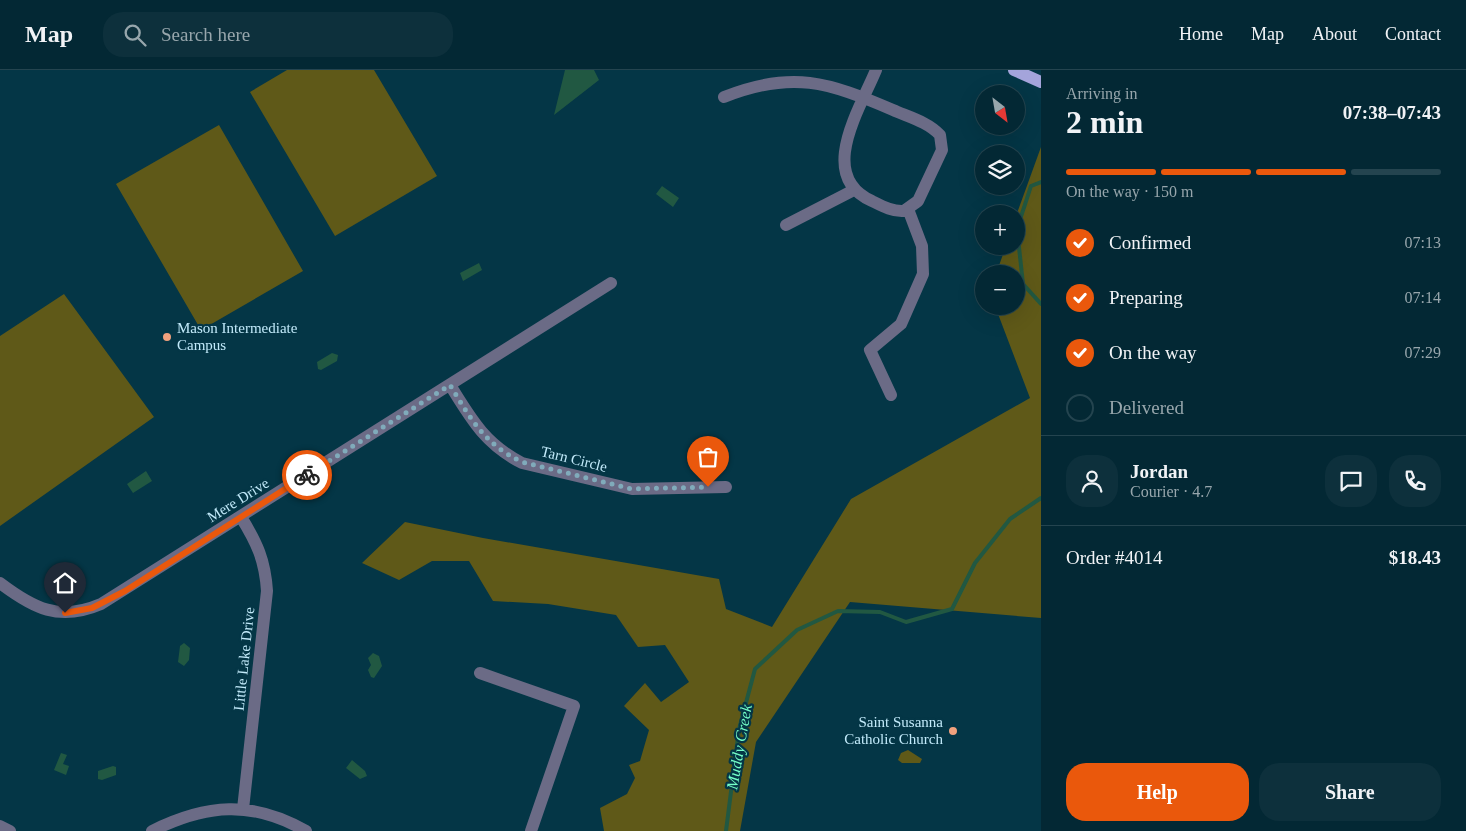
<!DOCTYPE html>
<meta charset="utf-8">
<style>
:root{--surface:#032834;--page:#0d303c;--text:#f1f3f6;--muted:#97a6ac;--line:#24444f;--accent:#ea580c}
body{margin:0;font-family:"Times New Roman",serif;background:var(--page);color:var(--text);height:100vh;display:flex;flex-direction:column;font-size:19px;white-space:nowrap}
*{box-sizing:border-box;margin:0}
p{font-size:16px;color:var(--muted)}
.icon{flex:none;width:28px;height:28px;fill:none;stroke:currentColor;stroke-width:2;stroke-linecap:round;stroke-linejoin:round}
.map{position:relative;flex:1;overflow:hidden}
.panel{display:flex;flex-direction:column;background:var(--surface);width:425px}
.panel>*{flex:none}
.needle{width:32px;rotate:149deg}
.tools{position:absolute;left:975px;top:15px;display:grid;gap:10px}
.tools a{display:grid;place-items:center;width:50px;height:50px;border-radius:50%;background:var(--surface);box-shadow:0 5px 20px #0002,0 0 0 1px var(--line);font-size:25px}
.pin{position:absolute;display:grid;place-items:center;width:42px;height:42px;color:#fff;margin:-51px -21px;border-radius:50% 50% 50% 0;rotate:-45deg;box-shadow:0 0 5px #0007}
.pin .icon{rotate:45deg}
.courier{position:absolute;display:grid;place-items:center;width:50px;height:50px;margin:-25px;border:4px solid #ea580c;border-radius:50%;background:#fff;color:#222;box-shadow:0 1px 6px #0007}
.summary em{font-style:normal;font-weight:600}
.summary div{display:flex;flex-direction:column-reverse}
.summary{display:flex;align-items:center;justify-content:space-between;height:85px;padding:0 25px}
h1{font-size:32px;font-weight:600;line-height:38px}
.bar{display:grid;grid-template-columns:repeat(4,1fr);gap:8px 5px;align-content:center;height:60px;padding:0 25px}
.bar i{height:6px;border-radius:4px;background:var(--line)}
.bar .current{background:var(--accent)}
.bar p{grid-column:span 4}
.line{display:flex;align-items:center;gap:12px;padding:0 25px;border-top:1px solid var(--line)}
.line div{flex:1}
.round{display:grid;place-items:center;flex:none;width:52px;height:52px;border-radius:20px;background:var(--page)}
ol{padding:0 25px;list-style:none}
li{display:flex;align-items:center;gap:15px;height:55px}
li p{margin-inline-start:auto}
li .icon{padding:5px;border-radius:50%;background:var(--accent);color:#fff;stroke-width:4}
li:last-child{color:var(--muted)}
li i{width:28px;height:28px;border:2px solid var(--line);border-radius:50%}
.cta{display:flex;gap:10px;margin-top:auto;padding:10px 25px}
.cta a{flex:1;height:58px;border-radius:20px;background:var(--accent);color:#fff;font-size:20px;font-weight:600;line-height:58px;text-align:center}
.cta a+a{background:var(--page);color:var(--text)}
header{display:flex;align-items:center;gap:30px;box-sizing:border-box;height:70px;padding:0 25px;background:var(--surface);border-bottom:1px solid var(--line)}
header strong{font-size:24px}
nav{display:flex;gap:28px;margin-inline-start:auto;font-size:18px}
.search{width:350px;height:45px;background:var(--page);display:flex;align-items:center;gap:12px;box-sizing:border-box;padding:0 18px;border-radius:20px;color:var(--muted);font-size:19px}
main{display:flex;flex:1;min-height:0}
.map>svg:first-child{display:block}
.green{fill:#5f5918}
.water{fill:#215842}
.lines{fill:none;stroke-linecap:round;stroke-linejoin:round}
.stream{stroke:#215842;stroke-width:4}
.minor{stroke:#6b6b86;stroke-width:12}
.major{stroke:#a4a4db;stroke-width:12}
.done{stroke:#80abbb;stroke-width:5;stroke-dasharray:0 9}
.route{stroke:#ea580c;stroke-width:6}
.poi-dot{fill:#f1a17d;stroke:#043646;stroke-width:2}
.labels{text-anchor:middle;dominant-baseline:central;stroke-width:4.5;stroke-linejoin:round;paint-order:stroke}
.poi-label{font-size:15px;fill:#c2eafa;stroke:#043646;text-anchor:start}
.street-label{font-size:15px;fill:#c2eafa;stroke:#043646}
.water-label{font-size:16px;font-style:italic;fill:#75fec7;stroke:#043646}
</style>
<header>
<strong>Map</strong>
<div class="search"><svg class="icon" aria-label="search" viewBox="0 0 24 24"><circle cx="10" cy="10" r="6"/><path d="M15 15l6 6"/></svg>Search here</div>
<nav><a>Home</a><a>Map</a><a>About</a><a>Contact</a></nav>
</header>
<main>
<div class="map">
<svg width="1041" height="761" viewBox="0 0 1041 761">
<rect width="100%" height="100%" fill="#043646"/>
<path class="green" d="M 287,0 L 374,0 L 437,106 L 335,166 L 250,22 Z
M 219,55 L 303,201 L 201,260 L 116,114 Z
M 1041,77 L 1041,548 L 850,532 L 756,672 L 740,761 L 604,761 L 600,738 L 627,724 L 635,708 L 629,695 L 640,691 L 649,660 L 624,636 L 645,613 L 661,632 L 689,612 L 665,575 L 638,577 L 616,545 L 548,534 L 493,531 L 469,491 L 432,491 L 399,510 L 362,493 L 405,452 L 483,468 L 719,509 L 726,539 L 772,557 L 851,429 L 1030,328 L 995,236 L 1016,236 L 1016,204 L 996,204 L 1006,176 L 1016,176 L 1016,146 Z
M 64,224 L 154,347 L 0,456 L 0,266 Z
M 908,680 L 922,689 L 920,693 L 902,693 L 898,690 L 901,683 Z"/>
<path class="water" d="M 565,0 L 594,0 L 599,10 L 554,45 Z
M 662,116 L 679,128 L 673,137 L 656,124 Z
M 479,193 L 482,200 L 463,211 L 460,203 Z
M 332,283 L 338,285 L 337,291 L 321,300 L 318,299 L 317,292 Z
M 146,401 L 152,411 L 133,423 L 127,414 Z
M 184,573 L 190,578 L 189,590 L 184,596 L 178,592 L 180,576 Z
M 373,583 L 379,586 L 382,596 L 374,608 L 371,607 L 368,600 L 371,595 L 368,588 Z
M 61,683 L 67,685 L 63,694 L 69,696 L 66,705 L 54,700 Z
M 352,690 L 365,701 L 367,706 L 360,709 L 346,698 Z
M 113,696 L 116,697 L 116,705 L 102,710 L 98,709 L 98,701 Z"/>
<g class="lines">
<path class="stream" d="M 1041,112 L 1031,116 L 1017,159 L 1023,214 L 1041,234
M 726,761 L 739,659 L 755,599 L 797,560 L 838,541 L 880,542 L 906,552 L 952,539 L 975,493 L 1010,449 L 1041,428"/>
<path class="minor" d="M 724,27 C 792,0 828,12 893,40 C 909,47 928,52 940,65 L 942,80 L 918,131 L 904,141 C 893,142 882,136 872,131 C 816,106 860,39 876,0
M 786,155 L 854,120
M 450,315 C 471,349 485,374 522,393 L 632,419 L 726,417
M 891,325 L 870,280 L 901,254 L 923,204 L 922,176 L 908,139
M 241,447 C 257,473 265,490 267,521 L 243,739
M 0,513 C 33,538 59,552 101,534 L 611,213
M 480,603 L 574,636 L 531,761
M 0,756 L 10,761
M 152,761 C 206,734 252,730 306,761"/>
<path class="major" d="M 1014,0 L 1041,12"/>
</g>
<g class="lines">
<path class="done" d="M 307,405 L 450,315 C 471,349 484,374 522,392 L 632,419 L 708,417"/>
<path class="route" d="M 65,543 L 92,538 L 125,521 L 307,405"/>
</g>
<g class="poi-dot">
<circle cx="167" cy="267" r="5"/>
<circle cx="953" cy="661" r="5"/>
</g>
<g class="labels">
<g class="poi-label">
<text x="177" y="258">Mason Intermediate<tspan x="177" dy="17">Campus</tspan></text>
<text x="943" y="652" text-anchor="end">Saint Susanna<tspan x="943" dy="17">Catholic Church</tspan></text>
</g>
<g class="street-label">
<text transform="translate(574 389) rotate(14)">Tarn Circle</text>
<text transform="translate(238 430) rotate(-32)">Mere Drive</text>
<text transform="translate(244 589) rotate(-84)">Little Lake Drive</text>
</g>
<g class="water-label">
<text transform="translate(739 677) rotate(-80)">Muddy Creek</text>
</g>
</g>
</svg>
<div class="tools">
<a><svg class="needle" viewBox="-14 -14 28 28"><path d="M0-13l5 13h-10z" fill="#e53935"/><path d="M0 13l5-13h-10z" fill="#97a6ac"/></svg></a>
<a><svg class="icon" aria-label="layers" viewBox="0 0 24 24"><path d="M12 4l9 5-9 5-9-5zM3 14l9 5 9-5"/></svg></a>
<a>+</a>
<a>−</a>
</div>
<div class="pin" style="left:708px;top:417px;background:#ea580c"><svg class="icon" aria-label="bag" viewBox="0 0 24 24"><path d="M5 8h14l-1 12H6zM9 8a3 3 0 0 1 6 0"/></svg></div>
<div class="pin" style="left:65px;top:543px;background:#1f2937"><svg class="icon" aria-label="home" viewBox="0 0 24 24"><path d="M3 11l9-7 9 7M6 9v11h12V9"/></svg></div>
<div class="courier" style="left:307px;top:405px"><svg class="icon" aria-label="bike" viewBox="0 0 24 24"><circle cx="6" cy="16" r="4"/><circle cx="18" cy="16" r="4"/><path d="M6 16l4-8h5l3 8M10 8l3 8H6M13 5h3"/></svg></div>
</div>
<section class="panel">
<div class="summary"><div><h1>2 min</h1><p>Arriving in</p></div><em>07:38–07:43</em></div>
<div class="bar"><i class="current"></i><i class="current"></i><i class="current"></i><i></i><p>On the way · 150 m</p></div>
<ol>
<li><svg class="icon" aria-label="check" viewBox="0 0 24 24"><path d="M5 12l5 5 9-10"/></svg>Confirmed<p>07:13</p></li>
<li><svg class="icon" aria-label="check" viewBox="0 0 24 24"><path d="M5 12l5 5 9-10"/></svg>Preparing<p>07:14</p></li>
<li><svg class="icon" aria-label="check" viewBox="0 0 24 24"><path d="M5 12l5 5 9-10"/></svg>On the way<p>07:29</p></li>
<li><i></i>Delivered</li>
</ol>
<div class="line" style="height:90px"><a class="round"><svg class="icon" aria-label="person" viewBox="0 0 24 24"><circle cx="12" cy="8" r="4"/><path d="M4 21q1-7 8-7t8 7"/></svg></a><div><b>Jordan</b><p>Courier · 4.7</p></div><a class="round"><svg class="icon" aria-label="chat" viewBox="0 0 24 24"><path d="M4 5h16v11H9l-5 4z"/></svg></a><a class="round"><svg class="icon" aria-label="phone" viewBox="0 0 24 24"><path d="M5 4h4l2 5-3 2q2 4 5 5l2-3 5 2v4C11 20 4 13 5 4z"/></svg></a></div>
<div class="line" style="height:65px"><div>Order #4014</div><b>$18.43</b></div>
<div class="cta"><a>Help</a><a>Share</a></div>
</section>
</main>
